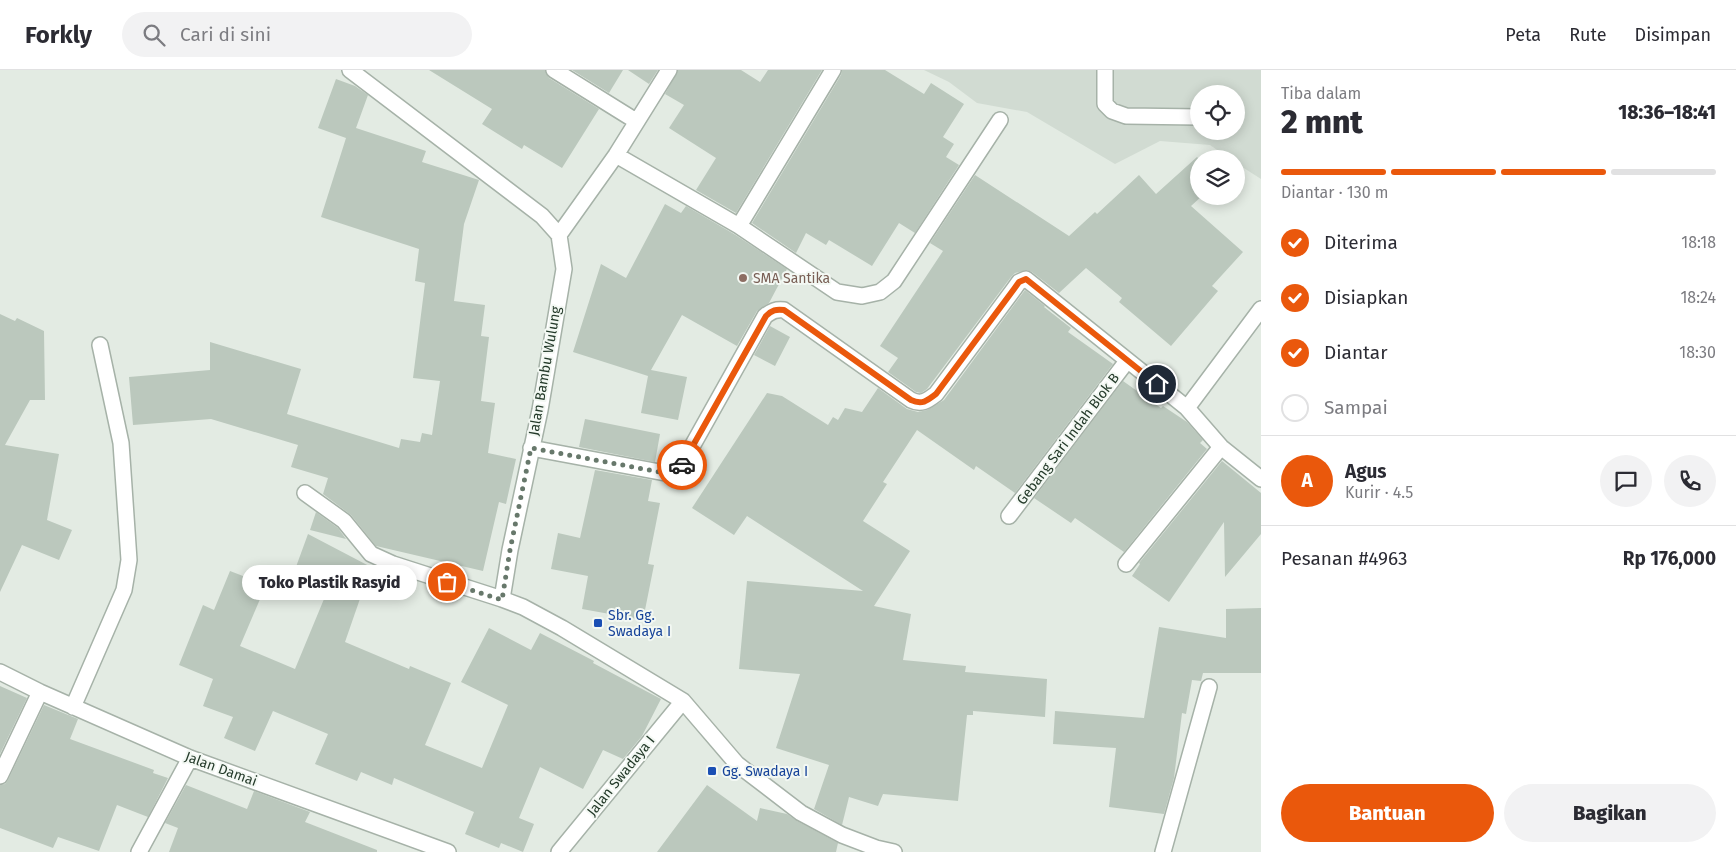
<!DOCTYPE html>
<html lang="id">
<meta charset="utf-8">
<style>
:root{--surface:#fff;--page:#f2f2f3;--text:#2b2b33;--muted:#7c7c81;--line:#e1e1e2;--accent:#ea580c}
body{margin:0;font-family:"Fira Sans",sans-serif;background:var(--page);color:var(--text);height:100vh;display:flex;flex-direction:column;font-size:19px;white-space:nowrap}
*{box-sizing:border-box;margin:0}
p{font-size:16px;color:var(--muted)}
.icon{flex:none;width:28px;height:28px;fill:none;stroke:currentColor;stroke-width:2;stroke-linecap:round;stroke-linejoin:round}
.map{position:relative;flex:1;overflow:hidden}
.drawer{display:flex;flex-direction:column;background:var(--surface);width:475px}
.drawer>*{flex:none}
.controls{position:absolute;left:1190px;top:15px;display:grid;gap:10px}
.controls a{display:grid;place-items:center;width:55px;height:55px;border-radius:50%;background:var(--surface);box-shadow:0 2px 12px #0003;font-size:25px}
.pin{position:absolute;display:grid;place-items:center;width:42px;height:42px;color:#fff;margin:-21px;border:2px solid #fff;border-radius:50%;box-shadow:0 1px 5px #0007}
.courier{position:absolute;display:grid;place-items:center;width:50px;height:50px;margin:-25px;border:4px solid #ea580c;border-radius:50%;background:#fff;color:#222;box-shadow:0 1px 6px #0007}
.bubble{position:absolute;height:35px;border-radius:18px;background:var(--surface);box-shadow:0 2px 12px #0003;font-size:16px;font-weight:800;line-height:35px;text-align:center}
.summary em{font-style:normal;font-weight:800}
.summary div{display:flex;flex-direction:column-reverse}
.summary{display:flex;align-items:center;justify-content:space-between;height:85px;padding:0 20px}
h1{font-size:32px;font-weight:800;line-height:38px}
.bar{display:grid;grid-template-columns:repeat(4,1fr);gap:8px 5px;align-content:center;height:60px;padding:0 20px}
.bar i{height:6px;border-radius:4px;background:var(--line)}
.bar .on{background:var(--accent)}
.bar p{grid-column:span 4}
.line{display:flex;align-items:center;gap:12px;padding:0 20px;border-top:1px solid var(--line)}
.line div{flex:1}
.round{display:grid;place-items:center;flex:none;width:52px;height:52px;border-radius:26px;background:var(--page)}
ol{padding:0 20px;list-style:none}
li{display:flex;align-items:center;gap:15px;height:55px}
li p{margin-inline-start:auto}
li .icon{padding:5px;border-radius:50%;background:var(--accent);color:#fff;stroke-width:4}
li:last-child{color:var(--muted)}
li i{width:28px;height:28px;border:2px solid var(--line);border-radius:50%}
.button{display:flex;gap:10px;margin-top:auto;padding:10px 20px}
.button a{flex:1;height:58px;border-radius:30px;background:var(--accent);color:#fff;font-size:20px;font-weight:800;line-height:58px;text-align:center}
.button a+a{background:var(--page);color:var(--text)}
header{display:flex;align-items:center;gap:30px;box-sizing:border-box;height:70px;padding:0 25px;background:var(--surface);border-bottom:1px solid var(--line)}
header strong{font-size:24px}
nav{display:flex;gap:28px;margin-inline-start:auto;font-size:18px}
.search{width:350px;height:45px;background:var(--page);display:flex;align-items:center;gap:12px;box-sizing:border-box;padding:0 18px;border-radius:28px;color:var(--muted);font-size:19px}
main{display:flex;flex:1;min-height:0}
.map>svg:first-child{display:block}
.built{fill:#d1dbd2;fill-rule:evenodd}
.building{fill:#bbc8bd}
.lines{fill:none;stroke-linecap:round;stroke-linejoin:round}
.minor-casing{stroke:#a6b2a8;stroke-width:18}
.minor{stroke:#fff;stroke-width:15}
.done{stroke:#67786b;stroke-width:5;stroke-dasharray:0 9}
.route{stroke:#ea580c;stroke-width:6}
.education-dot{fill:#8d6e63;stroke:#f3f8f3;stroke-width:2}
.transit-dot{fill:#1a4fb4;stroke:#f3f8f3;stroke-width:2}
.labels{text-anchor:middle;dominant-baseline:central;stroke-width:4;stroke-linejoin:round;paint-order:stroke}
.education-label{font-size:14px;fill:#785e54;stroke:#f3f8f3;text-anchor:start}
.street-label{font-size:14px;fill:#243a2a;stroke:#f3f8f3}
.transit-label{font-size:14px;fill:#164399;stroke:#f3f8f3;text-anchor:start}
</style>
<header>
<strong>Forkly</strong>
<div class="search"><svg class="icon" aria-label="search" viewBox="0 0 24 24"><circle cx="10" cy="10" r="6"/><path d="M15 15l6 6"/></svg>Cari di sini</div>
<nav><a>Peta</a><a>Rute</a><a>Disimpan</a></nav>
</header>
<main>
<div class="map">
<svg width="1261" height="782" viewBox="0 0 1261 782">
<rect width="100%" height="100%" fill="#e3ebe3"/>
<path class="built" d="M 924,0 L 1261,0 L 1261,109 L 1236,93 L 1236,89 L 1230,89 L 1210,75 L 1160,71 L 1115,94 L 1027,42 L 977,33 L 949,12 ZM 1199,24 L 1236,24 L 1236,61 L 1199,61 Z"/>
<path class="building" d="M 429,0 L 545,0 L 549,8 L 599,39 L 562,98 L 524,75 L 522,79 L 482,54 L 492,39 Z
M 572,0 L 623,0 L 609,23 Z
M 628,0 L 658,0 L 649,14 Z
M 678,0 L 741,0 L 760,12 L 768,0 L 822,0 L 736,143 L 696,120 L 716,88 L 669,58 L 684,35 L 665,24 Z
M 842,0 L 885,0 L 924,24 L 931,13 L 964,34 L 943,67 L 954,74 L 946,87 L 959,95 L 915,163 L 899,153 L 872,196 L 829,170 L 826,175 L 806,163 L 796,183 L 752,153 L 841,5 Z
M 336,9 L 355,16 L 368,25 L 356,58 L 426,81 L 422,92 L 479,110 L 464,154 L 454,231 L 485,235 L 481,266 L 489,267 L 481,331 L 495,333 L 488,383 L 516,389 L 506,434 L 499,432 L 483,501 L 376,476 L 351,445 L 323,424 L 328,408 L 291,397 L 298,375 L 211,349 L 133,355 L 129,307 L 210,300 L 210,272 L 301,299 L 287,344 L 399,378 L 401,369 L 420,372 L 422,363 L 432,365 L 440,311 L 413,308 L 425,213 L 415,211 L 419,179 L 321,147 L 346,68 L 318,58 Z
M 1197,87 L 1199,89 L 1199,126 L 1202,126 L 1191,136 L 1243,182 L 1212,216 L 1218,221 L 1171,276 L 1119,232 L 1122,228 L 1086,198 L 1059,223 L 1032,202 L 1027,200 L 1015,203 L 1011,207 L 927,319 L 921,323 L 916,322 L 888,302 L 898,288 L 880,276 L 943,181 L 930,173 L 975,105 L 1069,166 L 1095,142 L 1097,144 L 1139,105 L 1156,124 Z
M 665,134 L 681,143 L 686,136 L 734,164 L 787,199 L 769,233 L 757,241 L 737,276 L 682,245 L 651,300 L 687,307 L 678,350 L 641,343 L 648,306 L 573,282 L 601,194 L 626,208 Z
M 1025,220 L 1045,236 L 1044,237 L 1071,258 L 1068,262 L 1113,294 L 1015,423 L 976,396 L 974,400 L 917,360 L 883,412 L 887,414 L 863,451 L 910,481 L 874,536 L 911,544 L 903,590 L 966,596 L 965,602 L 1047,609 L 1045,647 L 973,641 L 973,645 L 967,645 L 958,731 L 883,724 L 878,736 L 849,727 L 842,755 L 814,739 L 829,695 L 776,678 L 800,604 L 739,599 L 747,511 L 863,521 L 747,446 L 734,465 L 692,438 L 767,323 L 782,326 L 828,355 L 833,347 L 838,350 L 845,338 L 862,342 L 878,318 L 907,339 L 918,342 L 927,340 L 944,330 Z
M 0,244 L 15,251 L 17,248 L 44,261 L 45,330 L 30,330 L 5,375 L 59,384 L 47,450 L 72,460 L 59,490 L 22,475 L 0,522 Z
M 770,256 L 790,267 L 775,296 L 754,285 Z
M 1123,311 L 1161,338 L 1163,336 L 1187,352 L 1203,370 L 1200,373 L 1207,379 L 1124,482 L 1075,448 L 1071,453 L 1034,428 Z
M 585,349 L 660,364 L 655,392 L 579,377 Z
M 1222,391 L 1261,423 L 1261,464 L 1225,507 L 1224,452 L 1169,532 L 1132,506 L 1140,494 L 1139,493 Z
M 595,400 L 652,410 L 648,431 L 660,433 L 648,494 L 654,495 L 643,550 L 582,539 L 588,506 L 551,499 L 558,463 L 580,468 Z
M 316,442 L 338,458 L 346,469 L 310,460 Z
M 308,464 L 371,497 L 345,572 L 409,599 L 410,596 L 451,613 L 425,675 L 482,698 L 508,635 L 461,612 L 489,558 L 531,580 L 540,563 L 594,591 L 593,593 L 661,629 L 642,666 L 623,689 L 603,680 L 583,719 L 540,697 L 519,748 L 534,754 L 523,782 L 501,773 L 499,778 L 465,764 L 474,742 L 394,708 L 392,715 L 361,702 L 357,711 L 315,694 L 328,664 L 273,641 L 255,681 L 224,668 L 233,647 L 203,636 L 213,609 L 179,595 L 203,535 L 214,540 L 230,501 L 266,515 L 240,576 L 295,599 L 324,529 L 289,516 Z
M 1261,538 L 1261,603 L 1203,603 L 1201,611 L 1192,610 L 1186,644 L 1182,643 L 1174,708 L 1164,744 L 1109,737 L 1116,678 L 1053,674 L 1055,641 L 1144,648 L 1159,557 L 1226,568 L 1226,539 Z
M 0,616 L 27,628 L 0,684 Z
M 44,635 L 78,649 L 70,669 L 154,700 L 153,703 L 168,708 L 148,747 L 117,735 L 99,781 L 58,767 L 53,778 L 0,758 L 0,715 L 5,714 L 8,710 Z
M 186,715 L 247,739 L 254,721 L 310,742 L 305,752 L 377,780 L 377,782 L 169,782 L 178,758 L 165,753 Z
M 707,715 L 757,751 L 760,738 L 787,744 L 797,751 L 838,773 L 836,782 L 657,782 Z"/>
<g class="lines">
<defs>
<path id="minor" d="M 350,0 L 542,146 L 559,165 L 564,199 L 540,340 L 510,480 L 502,529 L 523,537 L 562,558 L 683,631 L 737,694 L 801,743 L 842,765 L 876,778 L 894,782
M 554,0 L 636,51
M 1105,0 L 1105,34 L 1112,41 L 1126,46 L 1199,47
M 616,85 L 739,156 L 837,222 L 862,226 L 880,222 L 894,211 L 1000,50
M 739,156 L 833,0
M 559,165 L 616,85 L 669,0
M 1187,338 L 1261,239
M 531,378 L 676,405 L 765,246 C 772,241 776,239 784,240 L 911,330 C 921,335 927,331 936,324 L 1014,219 L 1019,212 L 1026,209 L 1187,338 L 1221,377 L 1261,409
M 305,423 L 344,451 L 371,484 L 393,494 L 502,529
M 1009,446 L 1127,291
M 1126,494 L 1221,377
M 0,602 L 40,622 L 190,688 L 448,782
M 73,637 L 124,520 L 129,490 L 121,373 L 100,275
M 0,706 L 40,622
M 139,782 L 190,688
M 559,782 L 683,631
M 1163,782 L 1209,617"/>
</defs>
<use href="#minor" class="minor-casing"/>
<use href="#minor" class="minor"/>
</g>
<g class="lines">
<path class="done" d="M 447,512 L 502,530 L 510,480 L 531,378 L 676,405 L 682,395"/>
<path class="route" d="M 682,395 L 766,246 C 772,240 776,239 784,240 L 911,330 C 922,335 927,331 936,324 L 1014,219 L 1019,212 L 1026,209 L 1157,314"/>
</g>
<circle class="education-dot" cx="743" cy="208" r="5"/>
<g class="transit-dot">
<rect x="593" y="548" width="10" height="10" rx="2.5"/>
<rect x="707" y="696" width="10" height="10" rx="2.5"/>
</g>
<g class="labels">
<g class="education-label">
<text x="753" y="208">SMA Santika</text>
</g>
<g class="street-label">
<text transform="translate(545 301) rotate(-80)">Jalan Bambu Wulung</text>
<text transform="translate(1068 369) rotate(-53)">Gebang Sari Indah Blok B</text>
<text transform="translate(221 699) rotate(20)">Jalan Damai</text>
<text transform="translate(621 706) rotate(-51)">Jalan Swadaya I</text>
</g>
<g class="transit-label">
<text x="608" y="545">Sbr. Gg.<tspan x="608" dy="16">Swadaya I</tspan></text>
<text x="722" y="701">Gg. Swadaya I</text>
</g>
</g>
</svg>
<div class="controls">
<a><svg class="icon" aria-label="locate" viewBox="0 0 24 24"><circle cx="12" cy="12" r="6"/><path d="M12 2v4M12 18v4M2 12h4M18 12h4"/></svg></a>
<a><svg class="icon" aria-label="layers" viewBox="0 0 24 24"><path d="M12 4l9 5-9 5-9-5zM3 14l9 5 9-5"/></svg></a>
</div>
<div class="pin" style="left:447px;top:512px;background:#ea580c"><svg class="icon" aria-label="bag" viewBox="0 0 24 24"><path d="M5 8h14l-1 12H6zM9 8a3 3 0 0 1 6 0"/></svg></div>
<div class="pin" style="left:1157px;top:314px;background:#1f2937"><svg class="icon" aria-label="home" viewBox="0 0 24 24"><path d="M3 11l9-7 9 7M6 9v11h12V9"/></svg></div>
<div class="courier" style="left:682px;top:395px"><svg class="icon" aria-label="car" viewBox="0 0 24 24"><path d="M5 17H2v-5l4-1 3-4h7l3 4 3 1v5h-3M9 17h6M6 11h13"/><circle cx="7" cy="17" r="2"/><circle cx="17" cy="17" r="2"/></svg></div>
<div class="bubble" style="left:242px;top:495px;width:175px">Toko Plastik Rasyid</div>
</div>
<section class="drawer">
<div class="summary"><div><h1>2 mnt</h1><p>Tiba dalam</p></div><em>18:36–18:41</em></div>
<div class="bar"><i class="on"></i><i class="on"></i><i class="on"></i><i></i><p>Diantar · 130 m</p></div>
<ol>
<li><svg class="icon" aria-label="check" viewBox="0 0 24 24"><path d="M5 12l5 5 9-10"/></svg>Diterima<p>18:18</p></li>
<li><svg class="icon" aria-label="check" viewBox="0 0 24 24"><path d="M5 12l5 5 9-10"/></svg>Disiapkan<p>18:24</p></li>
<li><svg class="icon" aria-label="check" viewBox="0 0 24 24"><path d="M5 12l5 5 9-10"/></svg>Diantar<p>18:30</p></li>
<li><i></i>Sampai</li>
</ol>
<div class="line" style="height:90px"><b class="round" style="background:var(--accent);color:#fff">A</b><div><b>Agus</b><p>Kurir · 4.5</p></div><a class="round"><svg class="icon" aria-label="chat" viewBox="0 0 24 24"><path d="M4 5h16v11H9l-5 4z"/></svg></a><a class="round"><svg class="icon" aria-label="phone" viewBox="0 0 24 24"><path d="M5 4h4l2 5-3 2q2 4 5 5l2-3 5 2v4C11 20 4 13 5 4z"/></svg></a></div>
<div class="line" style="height:65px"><div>Pesanan #4963</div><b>Rp 176,000</b></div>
<div class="button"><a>Bantuan</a><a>Bagikan</a></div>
</section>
</main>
